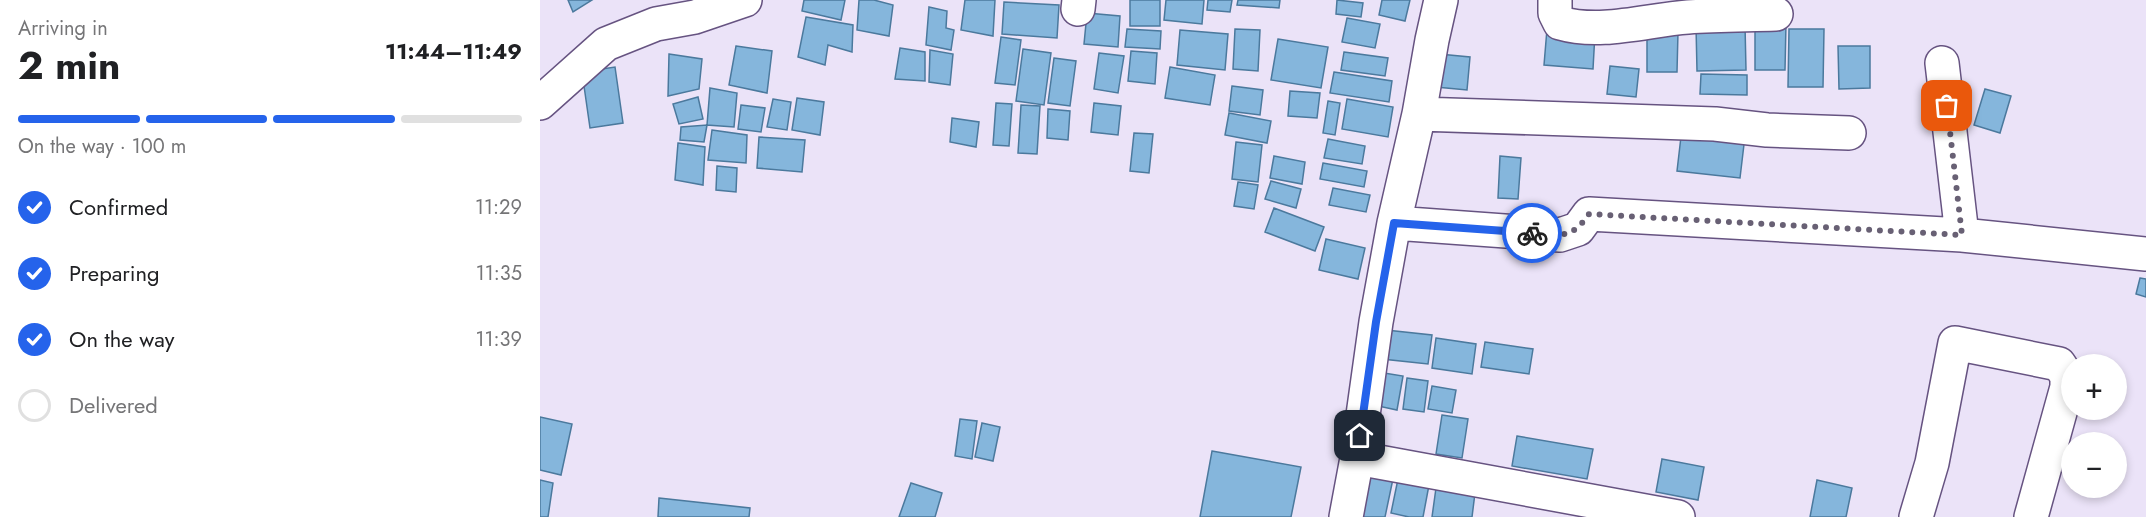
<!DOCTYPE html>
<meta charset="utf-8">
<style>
:root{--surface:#fff;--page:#f6f6f6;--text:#202124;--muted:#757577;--line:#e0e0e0;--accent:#2563eb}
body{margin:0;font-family:Jost,sans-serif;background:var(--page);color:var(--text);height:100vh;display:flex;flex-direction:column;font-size:22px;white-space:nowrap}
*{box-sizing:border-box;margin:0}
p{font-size:20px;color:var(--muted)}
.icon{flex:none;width:33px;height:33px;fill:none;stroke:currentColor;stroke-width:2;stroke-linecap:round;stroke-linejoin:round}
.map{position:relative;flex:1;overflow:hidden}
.side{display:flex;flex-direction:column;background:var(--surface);width:540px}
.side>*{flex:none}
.buttons{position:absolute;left:1521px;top:354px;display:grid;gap:12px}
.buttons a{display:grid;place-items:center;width:66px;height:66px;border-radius:50%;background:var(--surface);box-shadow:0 3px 9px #0003;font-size:30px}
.pin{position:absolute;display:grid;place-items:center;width:51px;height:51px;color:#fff;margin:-26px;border-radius:12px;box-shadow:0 3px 9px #0006}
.courier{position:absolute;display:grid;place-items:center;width:60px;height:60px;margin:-30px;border:4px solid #2563eb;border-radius:50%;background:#fff;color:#222;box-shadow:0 2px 8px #0007}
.headline em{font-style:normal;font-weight:700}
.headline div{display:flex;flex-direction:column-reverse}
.headline{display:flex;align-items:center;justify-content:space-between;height:102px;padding:0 18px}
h1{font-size:39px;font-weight:700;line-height:45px}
.bar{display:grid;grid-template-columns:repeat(4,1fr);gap:9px 6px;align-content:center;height:72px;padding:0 18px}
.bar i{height:8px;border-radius:4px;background:var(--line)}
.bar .selected{background:var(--accent)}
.bar p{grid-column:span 4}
ol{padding:0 18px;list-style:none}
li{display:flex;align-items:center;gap:18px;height:66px}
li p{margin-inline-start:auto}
li .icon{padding:6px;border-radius:50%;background:var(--accent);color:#fff;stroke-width:4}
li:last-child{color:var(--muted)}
li i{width:33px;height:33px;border:3px solid var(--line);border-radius:50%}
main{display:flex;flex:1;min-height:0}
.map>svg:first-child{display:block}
.building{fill:#85b6dc;stroke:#4b799d;stroke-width:1.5}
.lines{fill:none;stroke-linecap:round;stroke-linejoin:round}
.minor-casing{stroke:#665381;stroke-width:36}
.minor{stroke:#fff;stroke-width:33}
.done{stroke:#686074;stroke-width:6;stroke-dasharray:0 10.8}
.route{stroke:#2563eb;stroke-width:8}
</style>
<main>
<section class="side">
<div class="headline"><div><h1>2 min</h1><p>Arriving in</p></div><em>11:44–11:49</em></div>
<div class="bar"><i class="selected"></i><i class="selected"></i><i class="selected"></i><i></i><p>On the way · 100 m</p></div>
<ol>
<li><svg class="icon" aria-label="check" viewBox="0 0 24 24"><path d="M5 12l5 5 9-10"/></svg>Confirmed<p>11:29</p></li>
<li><svg class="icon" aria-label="check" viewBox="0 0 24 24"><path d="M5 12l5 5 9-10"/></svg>Preparing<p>11:35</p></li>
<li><svg class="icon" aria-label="check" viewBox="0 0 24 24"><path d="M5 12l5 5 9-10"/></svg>On the way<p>11:39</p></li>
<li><i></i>Delivered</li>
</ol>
</section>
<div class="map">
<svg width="1606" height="517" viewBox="0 0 1606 517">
<rect width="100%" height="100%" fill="#ebe3f8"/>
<path class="building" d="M 28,0 L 52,0 L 33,12 Z
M 264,0 L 305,0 L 301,20 L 262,11 Z
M 319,0 L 334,0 L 353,5 L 349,36 L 317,30 Z
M 425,0 L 455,0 L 453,36 L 421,30 Z
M 590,0 L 620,0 L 620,26 L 590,26 Z
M 626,0 L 664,0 L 662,24 L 624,20 Z
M 668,0 L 692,0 L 690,12 L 667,10 Z
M 698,0 L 740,0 L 739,8 L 697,5 Z
M 797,0 L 823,3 L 821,17 L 796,14 Z
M 842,0 L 870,0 L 865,21 L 839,15 Z
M 464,2 L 519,5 L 517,38 L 462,34 Z
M 389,7 L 407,11 L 406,28 L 414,30 L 411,50 L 386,45 Z
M 547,13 L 580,16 L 578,47 L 544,44 Z
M 266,17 L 313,25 L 312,52 L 288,45 L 285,65 L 258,57 Z
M 807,18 L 840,24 L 835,48 L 802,42 Z
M 1215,23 L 1246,23 L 1245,70 L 1215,70 Z
M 1205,25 L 1206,70 L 1157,71 L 1156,26 Z
M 587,29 L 621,31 L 620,49 L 585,47 Z
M 695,29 L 720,30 L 718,71 L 693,69 Z
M 1007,29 L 1055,33 L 1053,69 L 1004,65 Z
M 1249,29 L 1284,29 L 1283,87 L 1248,87 Z
M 640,30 L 688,34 L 685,70 L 637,65 Z
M 1107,31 L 1138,32 L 1137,72 L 1107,72 Z
M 461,37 L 481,40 L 475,85 L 455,83 Z
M 738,39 L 788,47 L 781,88 L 731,80 Z
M 196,46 L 232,51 L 227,93 L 189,85 Z
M 1298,46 L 1330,46 L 1330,88 L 1299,89 Z
M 360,48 L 385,52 L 385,81 L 355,79 Z
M 483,49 L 511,53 L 504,105 L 476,101 Z
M 390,50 L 413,54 L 410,85 L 389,82 Z
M 591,51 L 617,53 L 615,84 L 588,81 Z
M 804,52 L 848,58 L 845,76 L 801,70 Z
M 559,53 L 584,56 L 578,93 L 554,89 Z
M 129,54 L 162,59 L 159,89 L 128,96 Z
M 899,54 L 930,57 L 927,90 L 896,87 Z
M 514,58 L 536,61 L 530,106 L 508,103 Z
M 1070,66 L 1099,69 L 1096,97 L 1067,94 Z
M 75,67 L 83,123 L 50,128 L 42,72 Z
M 630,67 L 675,75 L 670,105 L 625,98 Z
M 794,72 L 852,81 L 849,102 L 790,93 Z
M 1161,74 L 1207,75 L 1207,95 L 1160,94 Z
M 692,86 L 723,90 L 720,115 L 689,111 Z
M 170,88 L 197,93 L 194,127 L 167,125 Z
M 1445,89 L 1471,96 L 1460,133 L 1434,125 Z
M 750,91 L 780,93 L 777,118 L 748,116 Z
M 158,97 L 163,119 L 139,124 L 133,104 Z
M 257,98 L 284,102 L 280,135 L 252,130 Z
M 233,99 L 251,102 L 247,130 L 227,127 Z
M 807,99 L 853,107 L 848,137 L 802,129 Z
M 788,101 L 800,103 L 795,135 L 783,133 Z
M 456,103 L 472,104 L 469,146 L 453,145 Z
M 554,103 L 581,106 L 578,135 L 551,132 Z
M 201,105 L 225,108 L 221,132 L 198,129 Z
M 481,105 L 500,106 L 497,154 L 478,153 Z
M 508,109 L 530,111 L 528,140 L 507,138 Z
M 689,113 L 731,121 L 727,143 L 685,135 Z
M 412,118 L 439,122 L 436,147 L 410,142 Z
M 167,125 L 164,142 L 140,140 L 141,127 Z
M 1142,128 L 1205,136 L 1200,178 L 1137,171 Z
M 172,130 L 207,135 L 206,163 L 168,160 Z
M 594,133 L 613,134 L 609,173 L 590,171 Z
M 219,137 L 265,140 L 262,172 L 217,168 Z
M 788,139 L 825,146 L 822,164 L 784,158 Z
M 696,142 L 722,145 L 718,182 L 692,179 Z
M 138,143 L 165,147 L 163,185 L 135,180 Z
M 734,156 L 765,162 L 762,184 L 730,178 Z
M 960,156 L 981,158 L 978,199 L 958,198 Z
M 783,163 L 827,171 L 824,187 L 780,179 Z
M 177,166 L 197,168 L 196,192 L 176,190 Z
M 731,181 L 761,189 L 756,208 L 725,199 Z
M 698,182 L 718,185 L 714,209 L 694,206 Z
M 793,188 L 830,195 L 826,212 L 789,205 Z
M 734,208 L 784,227 L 775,251 L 725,232 Z
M 786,239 L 825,248 L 818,279 L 779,270 Z
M 1600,278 L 1606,279 L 1606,297 L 1596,294 Z
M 846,330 L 892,335 L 888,364 L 842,359 Z
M 896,338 L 936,344 L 932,374 L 892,368 Z
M 945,342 L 993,349 L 989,374 L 941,367 Z
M 844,373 L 863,376 L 857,410 L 838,406 Z
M 867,378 L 888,381 L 884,412 L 863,409 Z
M 892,386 L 916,390 L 912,413 L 888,409 Z
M 902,415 L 928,419 L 922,458 L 896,454 Z
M 0,417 L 32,424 L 21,475 L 0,470 Z
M 420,419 L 437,421 L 432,459 L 415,456 Z
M 442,423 L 460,427 L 453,461 L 435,457 Z
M 977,436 L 1053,449 L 1047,479 L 972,466 Z
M 672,451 L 761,467 L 751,517 L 660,517 Z
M 1122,459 L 1164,467 L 1158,500 L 1116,492 Z
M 823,468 L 854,474 L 845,517 L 812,517 Z
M 858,479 L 889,485 L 883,517 L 869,517 L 851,513 Z
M 0,480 L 13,483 L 8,517 L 0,517 Z
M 1277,480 L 1312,488 L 1306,517 L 1270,517 Z
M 371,483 L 402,493 L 395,517 L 359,517 Z
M 896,488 L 935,493 L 932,517 L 892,517 Z
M 119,498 L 210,508 L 209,517 L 118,517 Z"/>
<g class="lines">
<defs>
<path id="minor" d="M 1015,0 L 1015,13 L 1020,23 C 1061,35 1107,20 1148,17 C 1177,15 1207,15 1236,14
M 538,9 L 539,0
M 1402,63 L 1422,235
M 0,103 L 66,44 L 116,24 L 155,17 L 205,0
M 879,114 L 1175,124 L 1227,130 L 1309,133
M 854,223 L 1020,235 L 1038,229 L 1049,214 L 1422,235 L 1606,254
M 817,458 L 1138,517
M 806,517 L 817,458 L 836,322 L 854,223 L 879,114 L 892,40 L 901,0
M 1376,517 L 1392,463 L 1415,343 L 1519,364 L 1527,376 L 1527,387 L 1491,517"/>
</defs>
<use href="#minor" class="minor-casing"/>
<use href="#minor" class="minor"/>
</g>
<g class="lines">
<path class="done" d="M 992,233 C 1021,235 1031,240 1049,214 L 1422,235 L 1407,106"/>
<path class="route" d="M 820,436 L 836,322 L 854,223 L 992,233"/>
</g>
</svg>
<div class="buttons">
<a>+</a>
<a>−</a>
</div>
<div class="pin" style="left:1407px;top:106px;background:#ea580c"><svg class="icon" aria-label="bag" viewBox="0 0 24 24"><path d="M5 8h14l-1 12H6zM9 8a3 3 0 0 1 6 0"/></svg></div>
<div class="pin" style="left:820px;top:436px;background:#1f2937"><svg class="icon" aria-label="home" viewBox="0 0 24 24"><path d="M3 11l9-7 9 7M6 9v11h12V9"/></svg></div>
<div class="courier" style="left:992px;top:233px"><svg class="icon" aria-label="bike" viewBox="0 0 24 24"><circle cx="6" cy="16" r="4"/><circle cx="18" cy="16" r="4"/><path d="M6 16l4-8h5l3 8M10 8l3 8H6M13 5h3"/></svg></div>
</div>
</main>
